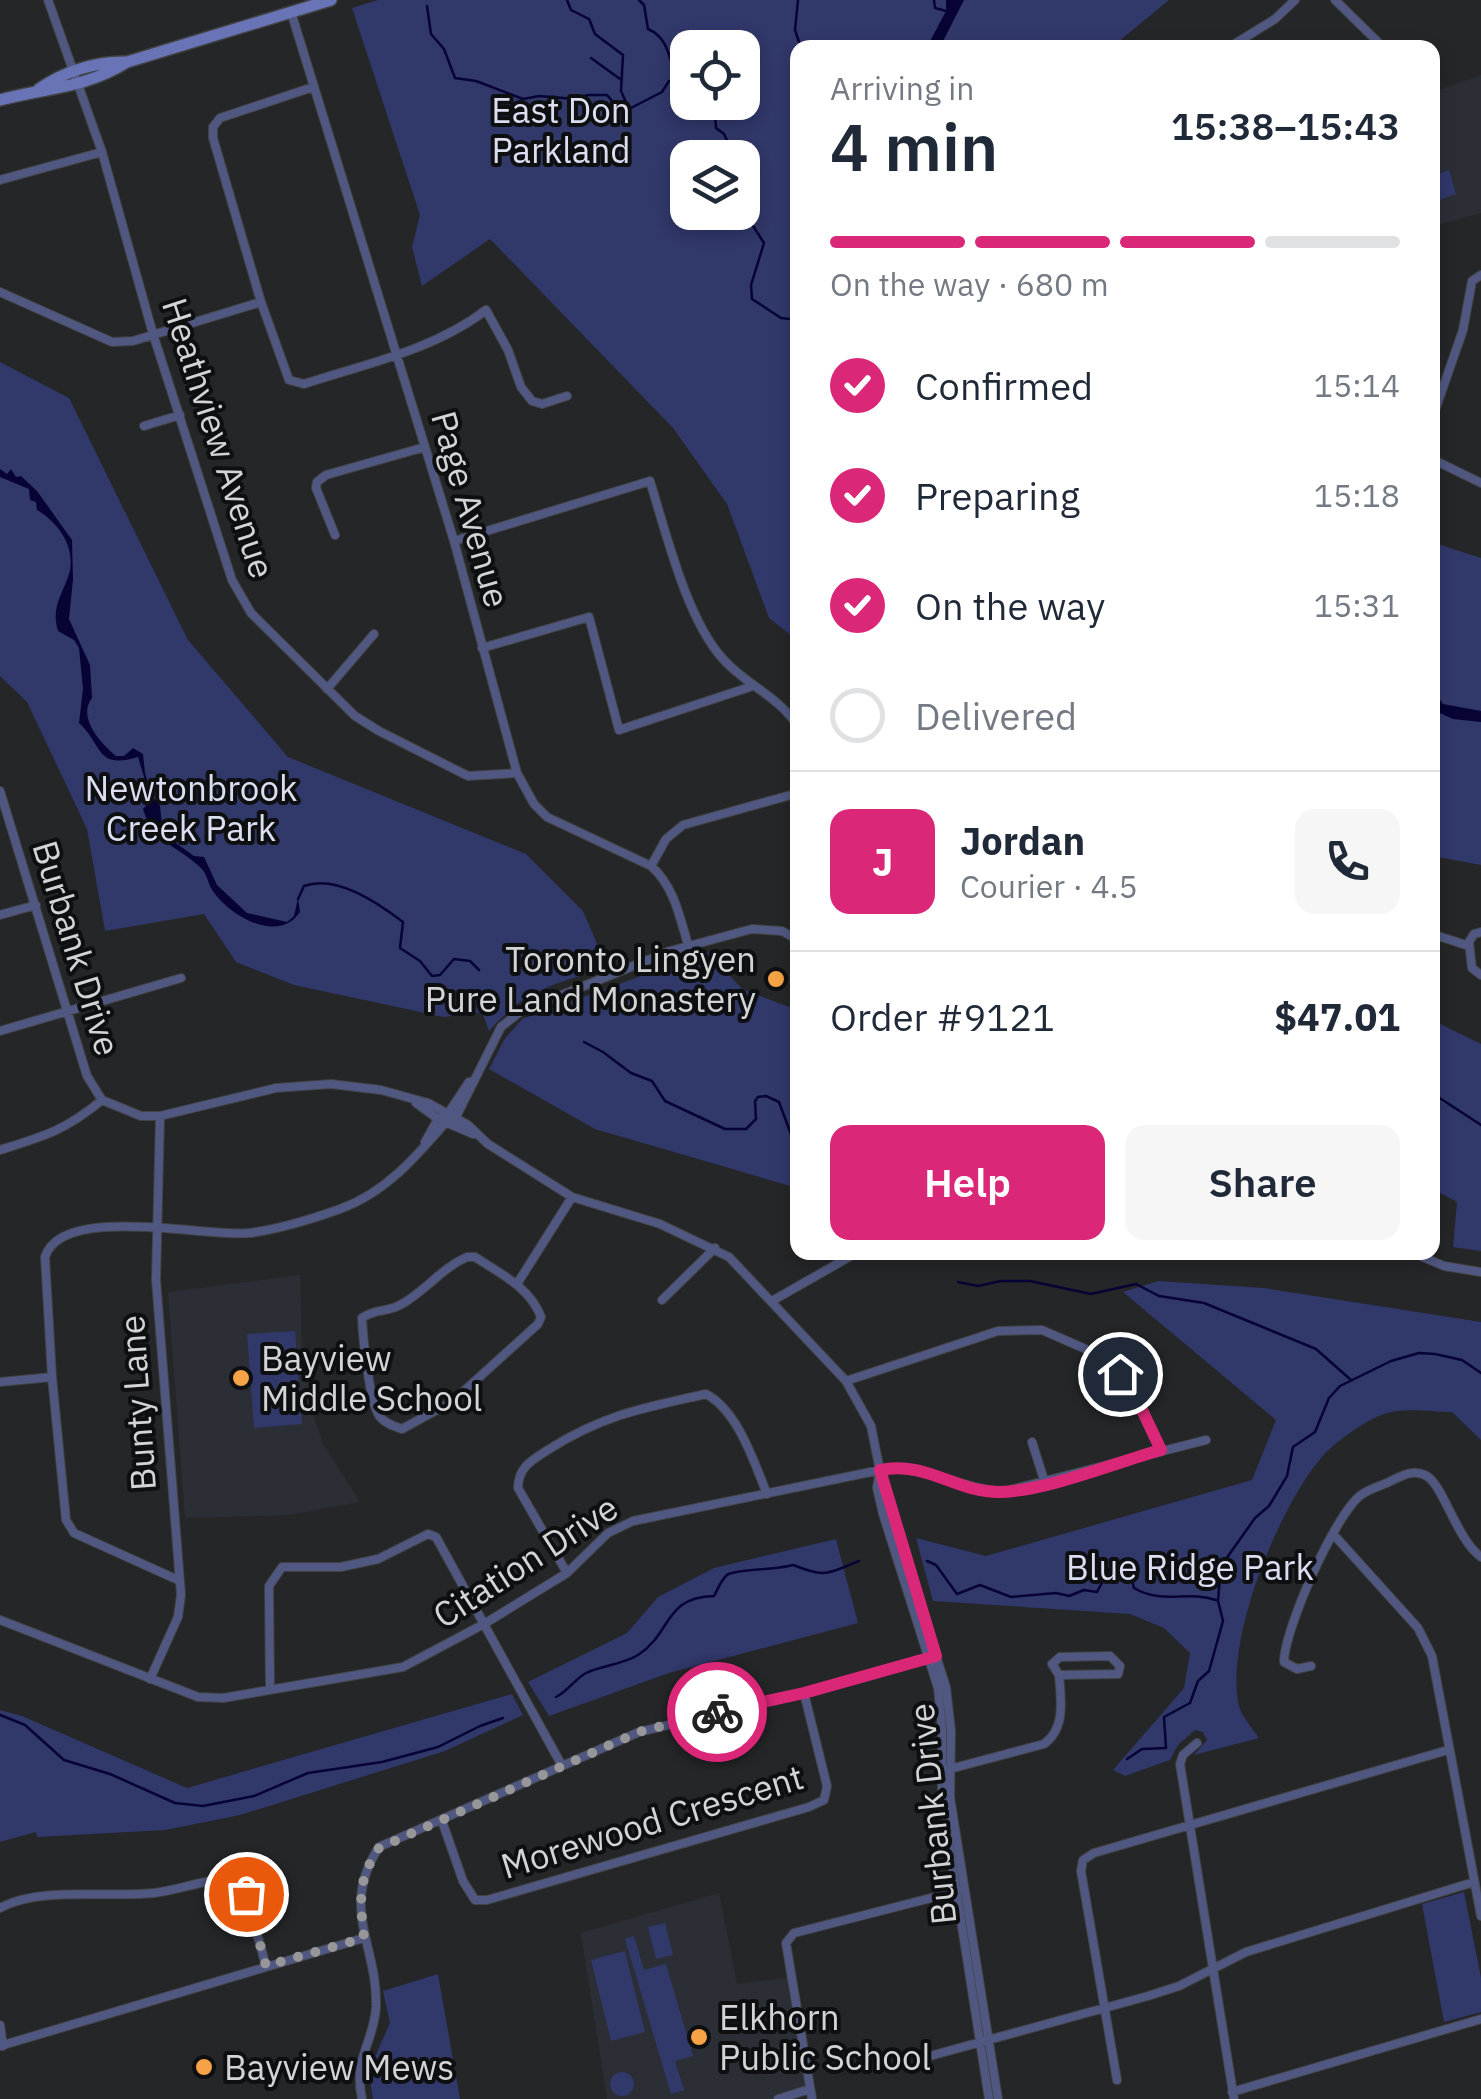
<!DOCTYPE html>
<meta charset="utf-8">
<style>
:root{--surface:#fff;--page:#f6f6f7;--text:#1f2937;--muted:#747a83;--line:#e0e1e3;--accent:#db2777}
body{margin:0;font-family:"IBM Plex Sans",sans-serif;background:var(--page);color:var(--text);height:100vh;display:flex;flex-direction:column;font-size:38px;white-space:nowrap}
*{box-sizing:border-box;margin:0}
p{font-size:32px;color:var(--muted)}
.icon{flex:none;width:55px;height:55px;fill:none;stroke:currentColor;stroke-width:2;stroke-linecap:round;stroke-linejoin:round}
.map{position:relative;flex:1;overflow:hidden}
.side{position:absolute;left:790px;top:40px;width:650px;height:1220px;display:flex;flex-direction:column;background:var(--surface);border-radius:20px;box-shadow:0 5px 15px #0003}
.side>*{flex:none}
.fabs{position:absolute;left:670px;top:30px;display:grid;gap:20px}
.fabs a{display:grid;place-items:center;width:90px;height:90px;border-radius:20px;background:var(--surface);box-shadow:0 5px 15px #0003;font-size:50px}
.pin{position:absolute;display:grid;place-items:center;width:85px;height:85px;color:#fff;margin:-42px;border:5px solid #fff;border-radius:50%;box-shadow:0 2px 10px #0007}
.courier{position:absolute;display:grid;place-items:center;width:100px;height:100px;margin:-50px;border:8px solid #db2777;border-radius:50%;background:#fff;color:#222;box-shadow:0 2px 12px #0007}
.overview em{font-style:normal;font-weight:600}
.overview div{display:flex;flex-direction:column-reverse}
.overview{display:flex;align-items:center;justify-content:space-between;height:170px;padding:0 40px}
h1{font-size:65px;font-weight:600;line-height:75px}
.bar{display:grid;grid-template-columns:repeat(4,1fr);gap:15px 10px;align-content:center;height:120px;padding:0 40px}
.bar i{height:12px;border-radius:8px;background:var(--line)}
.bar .on{background:var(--accent)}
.bar p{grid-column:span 4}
.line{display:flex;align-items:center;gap:25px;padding:0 40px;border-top:2px solid var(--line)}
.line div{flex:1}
.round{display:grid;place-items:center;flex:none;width:105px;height:105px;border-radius:20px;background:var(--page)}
ol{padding:0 40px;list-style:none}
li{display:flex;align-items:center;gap:30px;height:110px}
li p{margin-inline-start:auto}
li .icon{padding:10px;border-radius:50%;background:var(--accent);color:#fff;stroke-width:4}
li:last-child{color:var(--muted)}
li i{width:55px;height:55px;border:5px solid var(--line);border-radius:50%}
.action{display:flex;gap:20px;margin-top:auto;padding:20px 40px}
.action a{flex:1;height:115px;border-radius:20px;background:var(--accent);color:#fff;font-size:40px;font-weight:600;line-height:115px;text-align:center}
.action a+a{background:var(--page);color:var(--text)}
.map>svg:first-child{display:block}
.built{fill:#2c2e36}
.green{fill:#31386a;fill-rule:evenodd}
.water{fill:#070334}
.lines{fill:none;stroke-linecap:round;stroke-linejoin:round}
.stream{stroke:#070334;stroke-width:2.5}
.street-casing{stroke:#414244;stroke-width:10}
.secondary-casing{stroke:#414244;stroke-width:14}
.street{stroke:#505882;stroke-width:8}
.secondary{stroke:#6874b6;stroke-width:11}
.done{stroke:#979799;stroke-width:10;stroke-dasharray:0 18}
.route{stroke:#db2777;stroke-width:12}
.poi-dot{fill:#f6a246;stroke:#0e0f10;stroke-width:4}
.labels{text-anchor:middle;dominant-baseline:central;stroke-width:8;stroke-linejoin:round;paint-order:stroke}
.park-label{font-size:35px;fill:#dadef0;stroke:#0e0f10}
.street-label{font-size:35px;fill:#d4d4d6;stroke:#0e0f10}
.poi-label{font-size:35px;fill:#d4d4d6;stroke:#0e0f10;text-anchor:start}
</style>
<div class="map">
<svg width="1481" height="2099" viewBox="0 0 1481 2099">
<rect width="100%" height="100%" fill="#252628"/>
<path class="built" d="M 1481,75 L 1481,213 L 1433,226 L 1433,92 Z
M 300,1275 L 302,1343 L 313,1413 L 323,1444 L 360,1502 L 289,1515 L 185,1518 L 168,1292 Z
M 719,1893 L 737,1984 L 792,1977 L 810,2089 L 778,2099 L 607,2099 L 581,1933 Z"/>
<path class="green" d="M 378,0 L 1169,0 L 1112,47 L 798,48 L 797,640 L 769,618 L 727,504 L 673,428 L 490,239 L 422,286 L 412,247 L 420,215 L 352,8 ZM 688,48 L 742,48 L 742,102 L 688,102 ZM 688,158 L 742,158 L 742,212 L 688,212 Z
M 1449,170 L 1456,194 L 1433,202 L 1433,175 Z
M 0,362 L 69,398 L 188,640 L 288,757 L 526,854 L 583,911 L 607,967 C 554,985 528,987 489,1031 L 482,1012 L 444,1017 L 294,985 L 236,962 L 204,914 L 105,931 L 87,829 L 27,702 L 0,676 Z
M 1432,542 L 1481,558 L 1481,865 L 1433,856 Z
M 708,952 L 742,989 L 797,1010 L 797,1188 L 595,1129 L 489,1069 L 504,1040 L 522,1019 Z
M 1432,1020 L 1481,1044 L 1481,1251 L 1453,1247 L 1457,1202 L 1433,1189 Z
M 1158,1281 L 1264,1288 L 1481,1322 L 1481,1440 L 1452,1412 C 1432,1412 1403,1407 1384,1414 C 1364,1421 1335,1442 1321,1458 C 1278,1509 1224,1641 1239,1706 C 1242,1717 1253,1729 1259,1738 L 1194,1755 L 1207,1740 L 1203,1732 L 1195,1730 L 1178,1745 L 1170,1760 L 1125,1776 L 1113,1770 L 1184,1688 L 1190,1653 L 1164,1628 L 1130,1614 L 933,1601 L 916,1538 L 986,1556 L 1252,1480 L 1276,1420 L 1123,1292 Z
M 295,1331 L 302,1424 L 254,1428 L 247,1334 Z
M 836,1539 L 858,1623 L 669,1673 L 549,1716 L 528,1682 L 627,1633 L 658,1597 L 714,1568 Z
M 512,1694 L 523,1715 L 445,1751 L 240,1815 L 165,1830 L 37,1837 L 36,1832 L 0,1842 L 0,1710 L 22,1716 L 187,1788 Z
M 1464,1892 L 1481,1978 L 1481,2012 L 1444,2022 L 1422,1904 Z
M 665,1923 L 673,1955 L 656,1959 L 648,1927 Z
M 634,1936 L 644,1970 L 666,1964 L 693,2056 L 675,2061 L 684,2090 L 671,2094 L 625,1939 Z
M 625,1951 L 645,2032 L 611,2041 L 591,1960 Z
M 438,1974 L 460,2099 L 373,2099 L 370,2081 L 374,2059 L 390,2023 L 383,1991 Z
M610 2084a12 12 0 1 1 24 0a12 12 0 1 1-24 0Z"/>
<path class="water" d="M 946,0 L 964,0 L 940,47 L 927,47 L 946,11 Z
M 0,469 L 7,474 L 11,469 L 16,477 L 21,476 L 37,491 L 72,540 L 73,579 L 69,619 L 90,665 L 92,698 C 77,717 100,743 116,756 L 124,756 L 133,748 L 143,754 L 145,773 L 152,796 L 160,806 L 163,834 L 194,856 L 204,857 L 217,885 L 247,913 L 287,922 L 294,916 L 298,898 L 300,912 C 278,945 227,915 211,888 C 207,880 207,874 201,868 C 177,845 153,843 143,809 L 151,800 L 138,757 C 96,770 103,745 79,723 L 83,689 L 79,648 L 74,640 L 58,631 C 51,608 61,597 68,577 C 78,549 59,523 37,510 L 36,502 L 30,500 L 29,489 L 0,477 Z
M 1433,690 L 1443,704 L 1481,711 L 1481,722 L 1453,719 L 1433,710 Z"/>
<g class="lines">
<path class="stream" d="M 567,0 L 571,10 L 589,19 L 595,34 L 623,55 L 621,91 L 629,109
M 639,0 L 644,5 L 648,29 C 670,38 670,63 677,82 L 688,89
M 798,0 L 795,30 L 801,48
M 934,0 L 935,8 L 946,11
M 427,6 L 431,34 L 444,49 L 455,78 L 476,81 L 523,99 L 539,96 L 575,99 L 588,95 L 607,95 L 619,109 L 629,109
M 591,58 L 620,79
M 714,102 L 716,128 L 724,134 L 735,158
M 629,109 L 662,92 L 669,81 L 675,81
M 742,162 L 755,175 L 750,221 L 764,243 L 751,285 L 752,299 L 781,318 L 798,320
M 298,899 L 304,886 C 336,874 378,903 403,922 L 400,948 L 420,961 L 432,976 L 440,975 L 454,959 L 470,961 L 479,970
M 584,1042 L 603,1052 L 631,1073 L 652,1081 L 665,1101 L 725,1129 L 746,1129 L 756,1119 L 755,1101 L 758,1097 L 766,1096 L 779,1102 L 798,1153
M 1432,1093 L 1481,1125
M 958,1282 L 978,1286 L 1001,1281 L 1030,1281 L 1091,1294 L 1136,1284 L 1159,1296 L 1204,1303 L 1316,1349 L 1351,1380
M 927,1561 L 936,1565 L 957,1594 L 980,1585 L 1011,1597 L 1056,1593 L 1069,1596 L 1084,1590 L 1097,1592 L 1111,1566 L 1117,1564 L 1130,1572 L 1134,1588 C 1163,1605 1187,1590 1216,1600
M 556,1697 C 568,1691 575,1679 586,1673 C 602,1665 622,1665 638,1655 C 672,1633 664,1597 714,1596 C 718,1589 721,1580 727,1575 C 734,1569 778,1570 793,1565 C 826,1578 826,1574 859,1561
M 0,1715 L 25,1725 L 64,1760 L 110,1774 L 175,1803 L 203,1806 L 254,1796 L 308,1773 L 382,1762 L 438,1747 L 480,1726 L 503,1718
M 1127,1759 L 1142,1749 L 1166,1748 L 1164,1717 L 1190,1703 L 1198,1681 L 1209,1671 L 1223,1621 L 1218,1601 L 1220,1576 L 1226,1559 L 1255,1518 L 1269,1506 L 1287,1476 L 1293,1447 L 1315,1432 L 1329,1398 L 1340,1386 L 1391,1361 L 1419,1353 L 1435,1354 L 1462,1360 L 1481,1373"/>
<defs>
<path id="street" d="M 48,0 L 102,152 L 153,334 L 232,580 L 251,613 L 355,716 L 379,731 L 468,776 L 517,773
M 1335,0 L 1383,47
M 291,12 L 454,541 L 517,773 L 534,804 L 547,817 L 651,866 C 675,887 680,919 689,948
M 1228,48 L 1275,19 L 1295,0
M 313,87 L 220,118 L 213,127 L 213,138 L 261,302 L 289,380 L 304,384 C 365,364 434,350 486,310 L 508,350 L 521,387 L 532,401 L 542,404 L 567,396
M 0,180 L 102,152
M 0,292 L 112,342 L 133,341 L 261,302
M 1432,419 L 1463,330 L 1472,281 L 1481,275
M 144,426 L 180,415
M 1432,459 L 1481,483
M 335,535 L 316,488 L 317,482 L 326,475 L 425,447
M 454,541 L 650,481 C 666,533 687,620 723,659 C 746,685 780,697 798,727
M 482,648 L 589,617 L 619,730 L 753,686
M 327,689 L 374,634
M 0,791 L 87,1076 L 102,1100 L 141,1116 L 160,1116 L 276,1088 L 331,1084 L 381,1090 L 428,1103 L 468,1125 L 488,1144 L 572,1197 L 660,1224 L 729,1257 L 846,1381 L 871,1426 L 880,1471 L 909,1572 L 946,1687 L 951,1731 L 950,1797 L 998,2099
M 651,866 L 666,839 L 683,825 L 798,793
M 0,915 L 36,905
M 1481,932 L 1474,934 L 1469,942 L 1472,968 L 1481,975
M 1432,934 L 1469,946
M 0,1031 L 181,978
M 416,1103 L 438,1119 L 473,1134
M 425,1142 L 438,1119 L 449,1112 L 469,1082
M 0,1150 C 45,1136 66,1130 102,1100
M 1411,1252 L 1444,1266 L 1481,1272
M 467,1257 L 475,1257 C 499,1273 530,1287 541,1317 L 538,1324 L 453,1401 L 402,1429 C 394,1426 386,1424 380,1417 C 369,1402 363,1338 362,1318 C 374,1309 388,1312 400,1305 C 425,1292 441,1268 467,1257 Z
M 517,1284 L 572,1197
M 662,1300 L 715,1248
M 772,1301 L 858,1252
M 846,1381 L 998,1331 L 1042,1330 L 1106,1358 L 1133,1391 L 1161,1450
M 0,1382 L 52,1377
M 1032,1442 L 1045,1483
M 879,1475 L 877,1488 L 883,1514 L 938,1688 L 942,1729 L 942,1799 L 989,2099
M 1334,1535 L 1418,1628 L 1432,1656 L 1481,1916
M 567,1573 L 518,1488 C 518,1466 534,1459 551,1448 C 606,1414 644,1408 706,1394 C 738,1411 754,1462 767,1494
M 178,1580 L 74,1533 L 66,1520 L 52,1377 L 45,1257 C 62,1203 207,1238 250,1233 C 279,1229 312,1219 340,1209 C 385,1193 416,1157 446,1122 L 456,1117 L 501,1027 L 520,1012 L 670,951 L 752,929 L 782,931 L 798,940
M 0,1620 L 198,1697 L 223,1698 L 403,1667 L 484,1624 L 567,1573 L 608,1533 L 633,1521 L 890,1468 C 931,1469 962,1488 1002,1492 L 1206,1440
M 1311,1666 L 1297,1669 L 1284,1662 C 1284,1630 1335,1514 1361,1495 C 1369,1489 1380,1486 1389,1482 C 1401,1476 1412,1469 1425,1475 C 1443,1483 1456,1539 1481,1557
M 150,1679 L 178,1617 L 181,1595 L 156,1280 L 160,1116
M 270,1690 L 269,1586 L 282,1567 L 341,1567 L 378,1559 L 428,1534 L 436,1537 L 561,1764
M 1197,1743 L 1183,1755 L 1180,1764 L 1234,2099
M 946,1770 L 1044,1744 C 1066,1728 1061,1700 1059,1675 L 1118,1674 L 1120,1666 L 1110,1656 L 1060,1657 L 1052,1664 L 1059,1675
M 442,1821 L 463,1881 L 475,1900 L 487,1900 L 809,1807 L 824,1800 L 827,1786 L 804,1693
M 0,1908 C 39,1886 109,1898 154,1893 C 182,1890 210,1876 238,1881 L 246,1894 L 266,1966
M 0,2025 L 3,2046
M 0,2046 L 364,1938
M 930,2056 L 1148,1996 L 1179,1986 L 1246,1952 L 1474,1882
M 1117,2080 L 1081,1871 L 1083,1860 L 1094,1853 L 1448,1750
M 1232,2092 L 1481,2019
M 362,2099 C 353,2058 374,2042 376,2007 C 378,1945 339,1909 379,1847 L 639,1732 L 804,1693 L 936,1655
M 778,2099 L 810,2089
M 812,2099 L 786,1943 L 794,1933 L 958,1891"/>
<path id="secondary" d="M 39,89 C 63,72 94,62 124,62
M 0,100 C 44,88 87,88 127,62 L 331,0"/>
</defs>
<use href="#street" class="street-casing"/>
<use href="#secondary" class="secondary-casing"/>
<use href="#street" class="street"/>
<use href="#secondary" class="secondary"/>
</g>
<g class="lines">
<path class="done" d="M 246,1894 L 266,1966 L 364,1938 C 360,1899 357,1881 379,1848 L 639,1732 L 717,1712"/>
<path class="route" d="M 717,1712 L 804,1693 L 936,1656 L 880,1470 C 927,1460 958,1494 1002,1492 C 1049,1490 1114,1463 1161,1450 L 1133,1391 L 1120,1374"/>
</g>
<g class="poi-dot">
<circle cx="776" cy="979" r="10"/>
<circle cx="241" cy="1378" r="10"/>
<circle cx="699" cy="2037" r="10"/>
<circle cx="204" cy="2067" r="10"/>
</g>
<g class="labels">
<g class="park-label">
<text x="561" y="110">East Don<tspan x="561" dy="40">Parkland</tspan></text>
<text x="191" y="788">Newtonbrook<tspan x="191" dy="40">Creek Park</tspan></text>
<text x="1190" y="1567">Blue Ridge Park</text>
</g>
<g class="street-label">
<text transform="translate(219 438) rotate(72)">Heathview Avenue</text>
<text transform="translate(471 509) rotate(74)">Page Avenue</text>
<text transform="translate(77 948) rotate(73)">Burbank Drive</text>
<text transform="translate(137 1403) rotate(-94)">Bunty Lane</text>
<text transform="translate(525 1561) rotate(-33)">Citation Drive</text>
<text transform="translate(932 1814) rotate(-96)">Burbank Drive</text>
<text transform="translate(652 1821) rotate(-17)">Morewood Crescent</text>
</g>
<g class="poi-label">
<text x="756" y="959" text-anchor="end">Toronto Lingyen<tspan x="756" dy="40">Pure Land Monastery</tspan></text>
<text x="261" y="1358">Bayview<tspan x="261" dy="40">Middle School</tspan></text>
<text x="719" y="2017">Elkhorn<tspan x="719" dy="40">Public School</tspan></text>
<text x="224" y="2067">Bayview Mews</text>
</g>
</g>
</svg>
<div class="fabs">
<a><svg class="icon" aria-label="locate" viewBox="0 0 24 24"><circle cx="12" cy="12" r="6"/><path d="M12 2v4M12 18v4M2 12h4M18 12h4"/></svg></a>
<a><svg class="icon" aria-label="layers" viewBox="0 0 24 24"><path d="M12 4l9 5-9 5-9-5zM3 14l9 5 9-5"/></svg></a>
</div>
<div class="pin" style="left:246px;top:1894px;background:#ea580c"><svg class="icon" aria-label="bag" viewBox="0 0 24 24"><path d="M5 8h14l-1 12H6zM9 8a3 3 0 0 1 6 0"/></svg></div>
<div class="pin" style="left:1120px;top:1374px;background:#1f2937"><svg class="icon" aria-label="home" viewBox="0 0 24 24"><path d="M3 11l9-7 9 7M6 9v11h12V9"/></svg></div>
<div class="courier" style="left:717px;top:1712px"><svg class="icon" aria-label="bike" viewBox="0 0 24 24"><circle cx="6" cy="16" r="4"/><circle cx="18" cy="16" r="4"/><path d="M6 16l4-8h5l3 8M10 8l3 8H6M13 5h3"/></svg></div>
<section class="side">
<div class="overview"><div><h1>4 min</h1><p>Arriving in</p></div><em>15:38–15:43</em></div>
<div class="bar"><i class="on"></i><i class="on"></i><i class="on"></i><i></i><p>On the way · 680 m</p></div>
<ol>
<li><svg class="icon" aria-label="check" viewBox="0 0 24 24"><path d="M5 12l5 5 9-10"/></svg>Confirmed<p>15:14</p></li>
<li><svg class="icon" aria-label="check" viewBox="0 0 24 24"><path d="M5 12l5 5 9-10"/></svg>Preparing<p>15:18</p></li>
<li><svg class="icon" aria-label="check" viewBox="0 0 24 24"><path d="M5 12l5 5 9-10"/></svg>On the way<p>15:31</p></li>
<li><i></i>Delivered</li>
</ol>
<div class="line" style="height:180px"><b class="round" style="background:var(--accent);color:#fff">J</b><div><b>Jordan</b><p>Courier · 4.5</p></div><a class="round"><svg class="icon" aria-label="phone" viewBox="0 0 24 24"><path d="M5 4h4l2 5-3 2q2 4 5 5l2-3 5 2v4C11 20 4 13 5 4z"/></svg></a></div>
<div class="line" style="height:130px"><div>Order #9121</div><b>$47.01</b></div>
<div class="action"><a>Help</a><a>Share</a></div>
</section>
</div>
